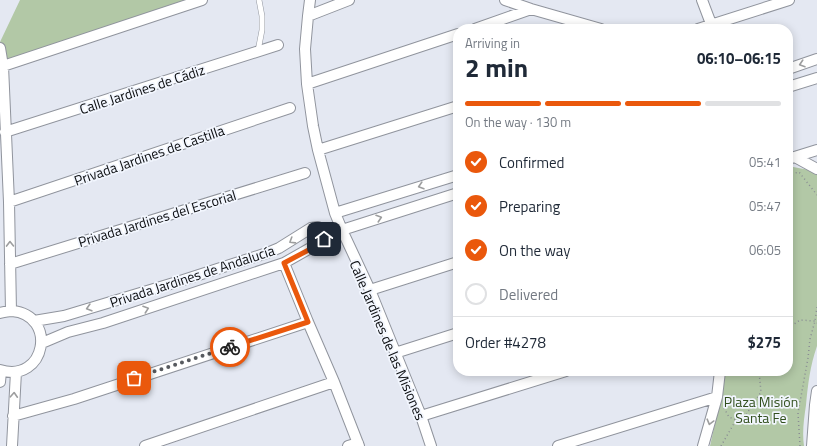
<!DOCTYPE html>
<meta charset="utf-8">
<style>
:root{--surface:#fff;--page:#f2f2f3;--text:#1f2937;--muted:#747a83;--line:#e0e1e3;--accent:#ea580c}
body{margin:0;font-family:"Titillium Web",sans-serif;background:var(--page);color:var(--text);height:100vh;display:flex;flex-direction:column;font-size:15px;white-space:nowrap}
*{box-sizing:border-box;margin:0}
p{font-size:13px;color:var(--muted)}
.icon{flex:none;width:22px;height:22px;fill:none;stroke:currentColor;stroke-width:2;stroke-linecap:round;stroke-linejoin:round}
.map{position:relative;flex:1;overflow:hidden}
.drawer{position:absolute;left:453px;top:24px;width:340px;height:352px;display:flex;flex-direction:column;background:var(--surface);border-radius:16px;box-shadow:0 2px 10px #0003}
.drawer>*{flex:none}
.pin{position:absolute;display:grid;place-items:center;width:34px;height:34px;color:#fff;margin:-17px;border-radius:8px;box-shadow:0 2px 6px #0006}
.courier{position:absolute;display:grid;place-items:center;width:40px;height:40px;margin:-20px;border:3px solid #ea580c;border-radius:50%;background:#fff;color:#222;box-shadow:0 1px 5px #0007}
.head em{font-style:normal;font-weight:700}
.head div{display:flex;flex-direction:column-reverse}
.head{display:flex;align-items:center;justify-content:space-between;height:68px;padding:0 12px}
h1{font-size:26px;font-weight:700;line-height:30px}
.bar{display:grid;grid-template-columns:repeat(4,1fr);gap:6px 4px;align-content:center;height:48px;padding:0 12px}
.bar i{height:5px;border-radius:3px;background:var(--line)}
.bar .active{background:var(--accent)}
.bar p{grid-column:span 4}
.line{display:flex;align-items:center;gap:10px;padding:0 12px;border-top:1px solid var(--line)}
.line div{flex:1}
ol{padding:0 12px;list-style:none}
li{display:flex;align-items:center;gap:12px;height:44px}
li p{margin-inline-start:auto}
li .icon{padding:4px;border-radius:50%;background:var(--accent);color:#fff;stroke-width:4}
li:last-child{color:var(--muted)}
li i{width:22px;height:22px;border:2px solid var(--line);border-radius:50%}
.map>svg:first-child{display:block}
.green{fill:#b2c8a6}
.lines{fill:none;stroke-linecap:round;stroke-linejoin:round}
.lane-casing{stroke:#90949d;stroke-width:6}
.street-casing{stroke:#90949d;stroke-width:12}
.path{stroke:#898c93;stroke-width:1.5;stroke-dasharray:1 3;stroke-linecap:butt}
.lane{stroke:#fff;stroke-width:5}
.street{stroke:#fff;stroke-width:10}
.oneway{stroke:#9d9e9f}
.done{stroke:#575a5f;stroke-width:4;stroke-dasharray:0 7.2}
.route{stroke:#ea580c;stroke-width:5}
.labels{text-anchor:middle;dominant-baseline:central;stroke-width:3.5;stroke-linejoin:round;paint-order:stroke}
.street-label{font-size:14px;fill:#0b0d10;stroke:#f2f6fe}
.park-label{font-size:14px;fill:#314f1d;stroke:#f2f6fe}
</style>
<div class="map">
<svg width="817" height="446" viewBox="0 0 817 446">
<rect width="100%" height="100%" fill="#e4e8f2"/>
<path class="green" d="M 20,0 L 202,0 L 3,66 L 0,49 L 0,42 Z
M 788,166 L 809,170 L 817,174 L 817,346 C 810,366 808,384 806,405 C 804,419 802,432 804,446 L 710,446 L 722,392 L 725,371 L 788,371 Z"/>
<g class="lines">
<defs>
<path id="lane" d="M 258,51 L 262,30 L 262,16 L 259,0"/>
<path id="street" d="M 310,0 L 308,16 L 305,49 L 307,84 L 313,126 L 318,150 L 335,213 L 342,230 L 370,290 L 421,416 L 431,446
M 505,0 L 531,9 L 601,29
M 702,0 L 713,29
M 308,16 L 349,0
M 475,29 L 531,9
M 698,29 L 789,0
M 0,48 L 3,66 L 9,202 L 11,311
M 0,67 L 202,0
M 788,69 L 817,59
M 307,84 L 458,34
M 788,87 L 817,78
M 5,132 L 278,45
M 318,150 L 458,106
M 795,157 L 817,169
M 788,159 L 817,150
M 9,202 L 290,108
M 335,213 L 458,175
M 342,230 L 458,193
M 284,263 L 308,322 L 334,382 L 359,446
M 10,264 L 305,173
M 370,290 L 458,262
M 0,313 C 4,312 8,311 12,311 C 58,315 46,384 0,370
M 34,321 L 64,316 L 177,282 L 267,253 L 279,248 L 311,228 L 318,227 L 321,229 L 324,233 L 324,239 L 321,242 L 284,263 L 103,323 L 68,332 L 42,343
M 395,353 L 458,333
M 0,382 L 1,371
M 13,416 L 74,399 L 308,322
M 421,416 L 566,371
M 12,446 L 16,372
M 145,446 L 334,382
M 348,446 L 358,443
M 558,446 L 717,397
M 703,446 L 717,397 L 720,371
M 812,446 L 815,405 L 817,391"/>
</defs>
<use href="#lane" class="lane-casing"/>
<use href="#street" class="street-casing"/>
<path class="path" d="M 788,175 L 799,172 L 817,195
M 788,328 L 800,320 L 815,321 L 817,323
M 724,408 L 729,417 L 736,420
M 721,446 L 736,420 L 742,421 L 761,392 L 759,371
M 800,446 L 798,413 L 808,358 L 810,339 L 815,321 L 817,307"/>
<use href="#lane" class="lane"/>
<use href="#street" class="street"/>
</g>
<defs><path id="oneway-chevron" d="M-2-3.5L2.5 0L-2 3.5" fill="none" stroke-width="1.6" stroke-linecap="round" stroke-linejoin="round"/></defs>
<g class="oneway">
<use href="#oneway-chevron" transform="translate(802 64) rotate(162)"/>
<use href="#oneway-chevron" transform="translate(421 186) rotate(163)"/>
<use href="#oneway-chevron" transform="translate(379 218) rotate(-18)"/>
<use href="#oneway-chevron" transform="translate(292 241) rotate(148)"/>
<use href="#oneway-chevron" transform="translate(10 244) rotate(-91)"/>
<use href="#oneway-chevron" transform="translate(89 308) rotate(164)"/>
<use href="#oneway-chevron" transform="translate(146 309) rotate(-19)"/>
<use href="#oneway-chevron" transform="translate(14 395) rotate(-87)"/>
<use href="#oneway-chevron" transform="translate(710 422) rotate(105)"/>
</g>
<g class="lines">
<path class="done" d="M 134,378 L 230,347"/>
<path class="route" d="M 230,347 L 308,322 L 284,263 L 318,245 L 324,239"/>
</g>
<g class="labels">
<g class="street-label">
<text transform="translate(142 89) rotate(-18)">Calle Jardines de Cádiz</text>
<text transform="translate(149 155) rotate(-19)">Privada Jardines de Castilla</text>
<text transform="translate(157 218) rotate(-17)">Privada Jardines del Escorial</text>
<text transform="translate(192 276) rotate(-18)">Privada Jardines de Andalucía</text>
<text transform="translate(388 340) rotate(67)">Calle Jardines de las Misiones</text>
</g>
<g class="park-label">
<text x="761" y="401">Plaza Misión<tspan x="761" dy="16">Santa Fe</tspan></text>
</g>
</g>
</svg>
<div class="pin" style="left:134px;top:378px;background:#ea580c"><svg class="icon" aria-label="bag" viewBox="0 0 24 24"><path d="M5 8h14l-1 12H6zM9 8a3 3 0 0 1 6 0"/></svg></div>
<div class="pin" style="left:324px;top:239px;background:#1f2937"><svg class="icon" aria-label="home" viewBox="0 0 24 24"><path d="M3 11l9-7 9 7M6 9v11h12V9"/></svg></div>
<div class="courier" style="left:230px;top:347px"><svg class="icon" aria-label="bike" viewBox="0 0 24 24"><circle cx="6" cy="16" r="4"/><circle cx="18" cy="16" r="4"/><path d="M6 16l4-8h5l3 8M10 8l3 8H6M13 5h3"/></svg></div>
<section class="drawer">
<div class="head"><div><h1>2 min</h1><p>Arriving in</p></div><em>06:10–06:15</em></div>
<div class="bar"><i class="active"></i><i class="active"></i><i class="active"></i><i></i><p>On the way · 130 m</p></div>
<ol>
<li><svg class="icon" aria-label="check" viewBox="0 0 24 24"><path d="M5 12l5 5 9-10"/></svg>Confirmed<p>05:41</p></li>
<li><svg class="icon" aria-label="check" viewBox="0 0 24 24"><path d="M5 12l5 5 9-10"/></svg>Preparing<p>05:47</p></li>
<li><svg class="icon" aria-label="check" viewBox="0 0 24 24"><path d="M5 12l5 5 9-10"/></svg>On the way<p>06:05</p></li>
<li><i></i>Delivered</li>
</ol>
<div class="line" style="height:52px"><div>Order #4278</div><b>$275</b></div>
</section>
</div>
